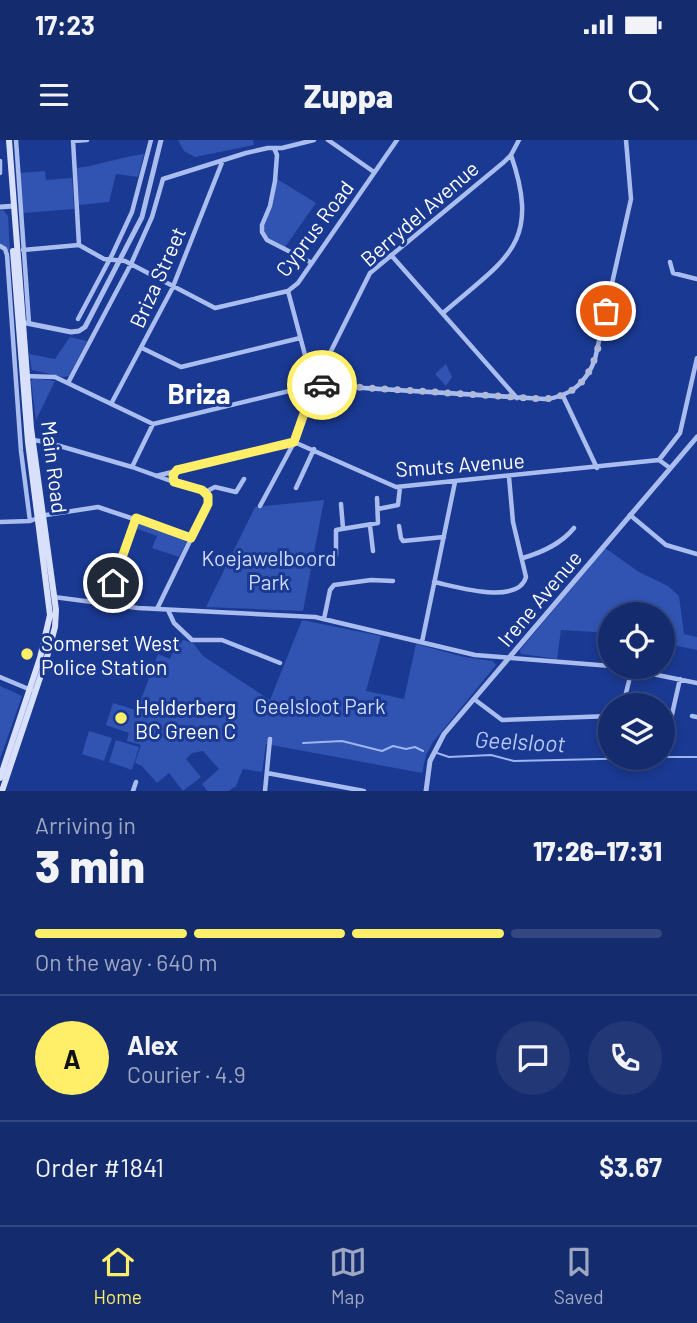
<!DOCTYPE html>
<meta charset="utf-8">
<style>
:root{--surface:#142b6e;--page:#213776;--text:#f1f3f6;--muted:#9da7c2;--line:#334781;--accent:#ffef68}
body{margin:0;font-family:Barlow,sans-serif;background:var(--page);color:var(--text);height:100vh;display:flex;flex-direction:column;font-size:26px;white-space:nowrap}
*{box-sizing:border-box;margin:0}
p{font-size:23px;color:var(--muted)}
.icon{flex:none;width:38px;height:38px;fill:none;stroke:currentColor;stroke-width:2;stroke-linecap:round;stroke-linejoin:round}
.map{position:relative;height:651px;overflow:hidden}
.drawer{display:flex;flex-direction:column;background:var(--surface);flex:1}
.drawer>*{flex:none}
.buttons{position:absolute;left:598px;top:462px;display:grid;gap:14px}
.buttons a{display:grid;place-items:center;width:77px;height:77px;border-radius:50%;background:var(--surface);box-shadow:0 4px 10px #0003,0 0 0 2px var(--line);font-size:35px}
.pin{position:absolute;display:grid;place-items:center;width:60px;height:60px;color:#fff;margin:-30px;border:4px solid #fff;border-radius:50%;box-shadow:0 2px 7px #0007}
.courier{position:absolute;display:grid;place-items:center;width:70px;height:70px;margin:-35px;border:5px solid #ffef68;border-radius:50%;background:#fff;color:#222;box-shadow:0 2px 9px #0007}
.summary em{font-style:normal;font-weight:800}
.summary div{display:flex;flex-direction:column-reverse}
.summary{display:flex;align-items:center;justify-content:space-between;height:119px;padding:0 35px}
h1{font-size:46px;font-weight:800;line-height:52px}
.bar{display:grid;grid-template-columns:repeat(4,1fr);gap:10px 7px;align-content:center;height:84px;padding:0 35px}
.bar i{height:9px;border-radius:5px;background:var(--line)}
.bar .current{background:var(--accent)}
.bar p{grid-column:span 4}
.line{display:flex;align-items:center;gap:18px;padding:0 35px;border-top:2px solid var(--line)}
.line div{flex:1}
.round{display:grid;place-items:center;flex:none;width:74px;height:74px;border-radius:37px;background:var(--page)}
.status{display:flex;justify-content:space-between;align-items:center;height:49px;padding:0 35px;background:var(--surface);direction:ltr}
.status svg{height:19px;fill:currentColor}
header{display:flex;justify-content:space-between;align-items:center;height:91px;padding:0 35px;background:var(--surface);font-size:32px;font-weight:800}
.menu{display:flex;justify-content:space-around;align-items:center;height:98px;border-top:2px solid var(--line);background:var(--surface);font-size:19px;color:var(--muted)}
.menu a{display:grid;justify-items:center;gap:4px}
.menu .current{color:var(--accent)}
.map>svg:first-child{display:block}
.green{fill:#3153b1}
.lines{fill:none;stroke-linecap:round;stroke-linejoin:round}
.stream{stroke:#9db5f1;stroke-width:2}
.minor{stroke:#aabdef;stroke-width:4.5}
.tertiary{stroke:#aabdef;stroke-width:5}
.secondary{stroke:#d8e0fb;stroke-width:6}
.done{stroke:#afbad9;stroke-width:7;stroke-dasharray:0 12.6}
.route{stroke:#ffef68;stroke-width:9}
.poi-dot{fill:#ffef68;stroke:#1a3992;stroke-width:2.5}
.labels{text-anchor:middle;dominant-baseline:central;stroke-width:6;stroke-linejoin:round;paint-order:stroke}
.street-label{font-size:21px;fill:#fff;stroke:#1a3992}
.park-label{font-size:21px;fill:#d1dcfb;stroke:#1a3992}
.poi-label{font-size:21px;fill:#fff;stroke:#1a3992;text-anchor:start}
.water-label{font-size:23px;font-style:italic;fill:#b7c8f6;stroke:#1a3992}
.district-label{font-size:28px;font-weight:bold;fill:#fff;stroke:#1a3992}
</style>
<div class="status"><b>17:23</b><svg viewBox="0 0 49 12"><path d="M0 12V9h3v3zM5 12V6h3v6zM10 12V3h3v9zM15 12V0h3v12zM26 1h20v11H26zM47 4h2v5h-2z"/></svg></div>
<header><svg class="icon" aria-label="menu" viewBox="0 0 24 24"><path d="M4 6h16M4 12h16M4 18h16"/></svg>Zuppa<svg class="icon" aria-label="search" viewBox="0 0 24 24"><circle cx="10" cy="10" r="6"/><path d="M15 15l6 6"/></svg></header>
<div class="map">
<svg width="697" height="651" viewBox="0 0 697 651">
<rect width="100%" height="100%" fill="#1a3992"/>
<path class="green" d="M 178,0 L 253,0 L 254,5 L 195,17 L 184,11 Z
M 144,14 L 138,37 L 116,34 L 109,62 L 79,65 L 77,28 C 100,25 121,17 144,14 Z
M 45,31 L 46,40 L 72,38 L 74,69 L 23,73 L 20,33 Z
M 277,39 L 316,63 L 285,107 L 268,98 L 264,93 L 264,85 L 273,65 Z
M 3,70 L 8,76 L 10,112 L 0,104 L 0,71 Z
M 70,197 L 87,201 L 69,236 L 63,237 L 32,230 L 29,214 L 55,219 Z
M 446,224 L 452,237 L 446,246 L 435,234 Z
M 34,238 L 55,241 L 36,280 L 31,241 Z
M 324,360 L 303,471 L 206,467 L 255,367 Z
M 139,383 L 183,397 L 186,403 L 179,417 L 152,408 L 157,396 L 135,388 Z
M 605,408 L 639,432 L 668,446 L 679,456 L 684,494 L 697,497 L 697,510 L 663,503 L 663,474 L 611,474 L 611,493 L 561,490 L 557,519 L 521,514 L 520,510 Z
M 302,480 L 381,496 L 366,551 L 404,559 L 416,504 L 464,517 L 493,521 L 496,525 L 433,602 L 426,615 L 422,633 L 266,604 L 262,632 L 243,629 L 235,648 L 234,647 L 229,651 L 207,651 L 202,644 L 219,629 L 203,611 L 192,613 L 186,619 L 201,637 L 183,651 L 169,633 L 157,643 L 142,626 L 135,623 L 141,605 L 127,601 L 129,593 L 106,585 L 113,563 L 136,570 L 133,581 L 158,514 L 170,519 L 177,503 L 184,500 L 194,504 L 203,516 L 270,560 Z
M 0,546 L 22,556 L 0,619 Z
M 89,591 L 112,598 L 104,621 L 82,614 Z
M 116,600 L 139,607 L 132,630 L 109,622 Z"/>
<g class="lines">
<path class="stream" d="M 303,603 L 342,601 L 382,611 L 393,606 L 406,609 L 415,607 L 423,611
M 437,613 L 449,617 L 491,615 L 514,621 L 644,618
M 663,617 L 697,617"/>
<path class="minor" d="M 16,0 L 29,183
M 73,0 L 79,105
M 328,0 L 374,32
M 73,1 L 87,0
M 274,8 L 277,15 L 275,41 L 270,66 L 262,85 L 262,92 L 267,100 L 312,123
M 0,21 L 0,33
M 0,106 L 5,109 L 7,115 L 21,311 L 30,381
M 23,110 L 79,105 L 104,119 L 125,121 L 215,168 L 288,151 L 298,143 L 397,0
M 391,115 L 517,258
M 670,122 L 673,133 L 697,139
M 288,151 L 313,245
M 443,173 C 505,119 542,105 511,15
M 78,179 L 112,115 L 132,72 L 151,0
M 142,208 L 181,227 L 300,198
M 24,236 L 55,237 L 153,284 L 314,245 L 545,259 C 570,257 587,242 595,219 L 631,59 L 626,0
M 68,243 L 131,124 L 152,77 L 163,39 L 246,13 L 268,8 L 282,8 L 314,0
M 563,256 L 597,328
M 111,264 L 172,149 L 223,20
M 33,300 L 46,302 L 132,327 L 207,354 L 208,364 L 157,469
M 659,320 L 680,293 L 697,218
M 132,327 L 153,284
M 156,336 L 294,302 L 396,347 L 659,320 L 670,328
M 296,348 L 314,309
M 205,352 L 215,347 L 236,352 L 244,339
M 341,364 L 343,388
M 260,366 L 297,297 L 314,245 L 370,133 L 504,22 L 511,15 L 519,0
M 378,369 L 398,365 L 400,347
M 630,375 L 666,405 L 697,414
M 0,382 L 30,381 L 46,375 L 98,367 L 191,398
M 370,386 L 373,411
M 399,386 L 401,398 L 403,401 L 444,397
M 336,415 L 336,390 L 378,383 L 377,358
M 523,418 C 543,412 561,404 574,388
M 434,442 C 454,446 518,466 526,437 L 513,382 L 509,337
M 54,457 L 138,468 L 315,477 L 475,515 L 611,526
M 106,463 L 136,378
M 168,470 L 174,483 L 192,500 L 222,500 L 280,523
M 324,479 L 330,450 L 334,445 L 371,440 L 393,441
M 422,502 L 455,342
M 618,527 L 697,543
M 0,537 L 31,550
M 474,559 L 502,580 L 611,576
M 623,565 L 632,529
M 692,576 L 697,577
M 668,592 L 680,539
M 267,633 L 364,651
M 133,651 L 136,642
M 265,651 L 270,599"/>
<path class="tertiary" d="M 0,67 L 14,66
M 21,182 L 71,192 L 79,191 L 85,187 L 142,77 L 161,0
M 426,651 L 430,621 L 444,594 L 697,297"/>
<path class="secondary" d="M 0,638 L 40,518 L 50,475 L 28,302 L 13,111
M 2,651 L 47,517 L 55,487 L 56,470 L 31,288 L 9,0"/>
</g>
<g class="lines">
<path class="done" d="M 322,245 L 545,259 C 595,254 597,210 606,171"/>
<path class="route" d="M 113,443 L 136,378 L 191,398 L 208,364 L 208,356 L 202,350 L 174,342 L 173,335 L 177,330 L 294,302 L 314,245 L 322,245"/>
</g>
<g class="poi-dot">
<circle cx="27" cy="514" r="7"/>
<circle cx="121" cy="578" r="7"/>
</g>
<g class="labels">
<g class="street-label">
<text transform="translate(419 73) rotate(-41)">Berrydel Avenue</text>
<text transform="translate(314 88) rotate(-53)">Cyprus Road</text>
<text transform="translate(157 137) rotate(-66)">Briza Street</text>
<text transform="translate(460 324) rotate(-4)">Smuts Avenue</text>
<text transform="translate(55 327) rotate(83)">Main Road</text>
<text transform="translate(539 458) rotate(-50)">Irene Avenue</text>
</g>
<g class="park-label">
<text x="269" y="417">Koejawelboord<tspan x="269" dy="24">Park</tspan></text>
<text x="320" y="565">Geelsloot Park</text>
</g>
<g class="poi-label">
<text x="41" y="502">Somerset West<tspan x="41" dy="24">Police Station</tspan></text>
<text x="135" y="566">Helderberg<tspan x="135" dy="24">BC Green C</tspan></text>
</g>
<g class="water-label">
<text transform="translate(520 601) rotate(3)">Geelsloot</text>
</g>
<g class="district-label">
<text x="199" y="253">Briza</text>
</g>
</g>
</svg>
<div class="buttons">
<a><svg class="icon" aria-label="locate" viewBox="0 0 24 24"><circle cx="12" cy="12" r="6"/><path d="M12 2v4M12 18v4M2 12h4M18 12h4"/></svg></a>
<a><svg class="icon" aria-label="layers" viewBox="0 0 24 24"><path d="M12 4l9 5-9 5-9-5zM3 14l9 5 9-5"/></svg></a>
</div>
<div class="pin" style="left:606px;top:171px;background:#ea580c"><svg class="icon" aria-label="bag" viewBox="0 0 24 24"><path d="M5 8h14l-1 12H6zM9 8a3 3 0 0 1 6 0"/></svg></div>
<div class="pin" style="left:113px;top:443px;background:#1f2937"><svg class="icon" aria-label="home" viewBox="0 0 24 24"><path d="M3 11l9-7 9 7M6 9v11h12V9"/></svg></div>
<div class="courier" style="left:322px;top:245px"><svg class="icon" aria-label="car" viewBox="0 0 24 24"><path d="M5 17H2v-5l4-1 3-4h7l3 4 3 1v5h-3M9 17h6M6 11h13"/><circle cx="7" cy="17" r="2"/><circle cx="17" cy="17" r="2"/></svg></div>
</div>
<section class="drawer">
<div class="summary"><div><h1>3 min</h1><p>Arriving in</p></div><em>17:26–17:31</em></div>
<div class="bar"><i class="current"></i><i class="current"></i><i class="current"></i><i></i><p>On the way · 640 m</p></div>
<div class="line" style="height:126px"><b class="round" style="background:var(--accent);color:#111">A</b><div><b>Alex</b><p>Courier · 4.9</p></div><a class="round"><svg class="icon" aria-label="chat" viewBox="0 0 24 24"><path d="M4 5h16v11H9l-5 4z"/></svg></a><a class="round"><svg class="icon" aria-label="phone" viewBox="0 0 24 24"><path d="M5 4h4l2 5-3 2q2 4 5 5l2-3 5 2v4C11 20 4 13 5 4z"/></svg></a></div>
<div class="line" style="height:91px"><div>Order #1841</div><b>$3.67</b></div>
</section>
<nav class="menu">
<a class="current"><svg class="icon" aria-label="home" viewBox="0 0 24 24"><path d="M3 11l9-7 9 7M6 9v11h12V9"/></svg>Home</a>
<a><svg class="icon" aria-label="map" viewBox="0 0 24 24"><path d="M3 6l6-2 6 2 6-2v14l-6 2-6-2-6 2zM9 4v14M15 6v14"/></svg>Map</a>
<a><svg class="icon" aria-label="saved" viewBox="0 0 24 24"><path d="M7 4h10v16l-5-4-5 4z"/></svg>Saved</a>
</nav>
